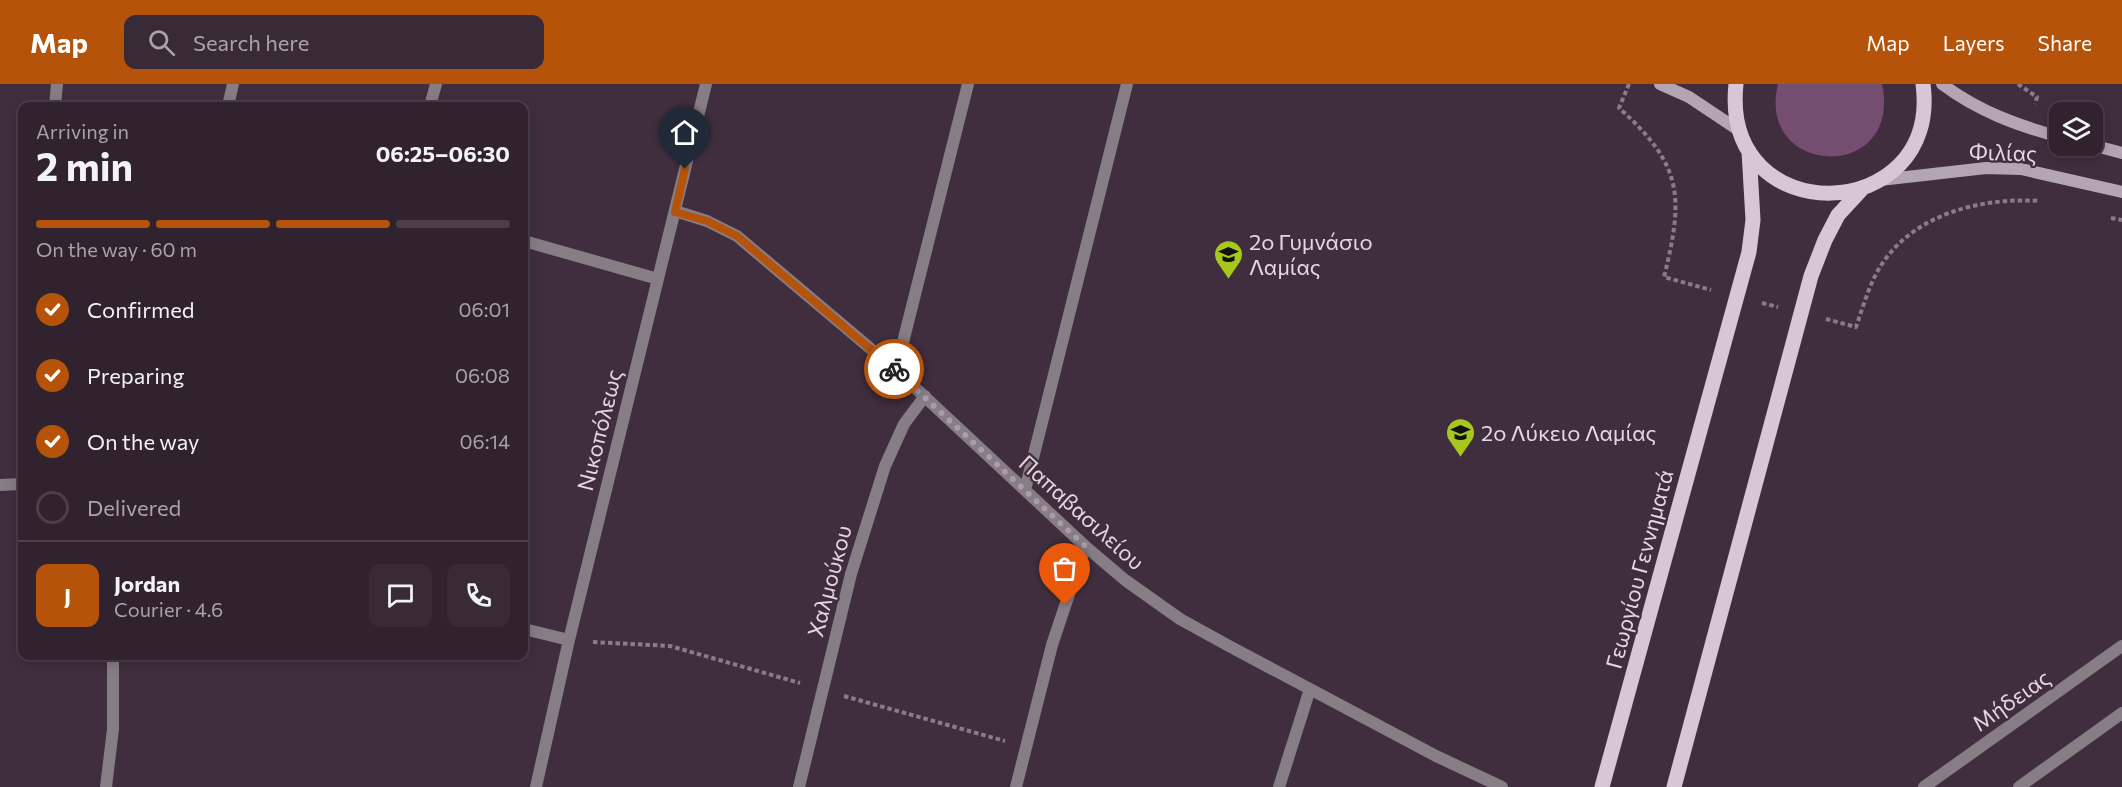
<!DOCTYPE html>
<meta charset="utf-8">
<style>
:root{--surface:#30222e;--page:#382a36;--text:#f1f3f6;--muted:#a8a4aa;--line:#4b3f4a;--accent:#b45309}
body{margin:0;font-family:Commissioner,sans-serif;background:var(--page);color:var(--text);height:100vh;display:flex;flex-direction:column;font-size:22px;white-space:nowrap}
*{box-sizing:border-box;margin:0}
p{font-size:20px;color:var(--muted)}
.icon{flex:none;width:33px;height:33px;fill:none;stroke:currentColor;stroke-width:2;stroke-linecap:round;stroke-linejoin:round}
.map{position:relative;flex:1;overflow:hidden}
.drawer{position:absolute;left:18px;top:18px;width:510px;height:558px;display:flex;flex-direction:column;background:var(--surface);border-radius:12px;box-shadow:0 3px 15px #0003,0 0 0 2px var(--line)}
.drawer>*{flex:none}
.fabs{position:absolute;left:2049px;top:18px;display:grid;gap:12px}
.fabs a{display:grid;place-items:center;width:54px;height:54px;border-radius:12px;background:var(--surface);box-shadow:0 3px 15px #0003,0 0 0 2px var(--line);font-size:30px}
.pin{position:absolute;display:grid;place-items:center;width:51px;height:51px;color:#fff;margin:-62px -26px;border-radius:50% 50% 50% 0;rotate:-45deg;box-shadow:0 0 6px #0007}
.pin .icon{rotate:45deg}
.courier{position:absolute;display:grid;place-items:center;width:60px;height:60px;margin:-30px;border:4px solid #b45309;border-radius:50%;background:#fff;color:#222;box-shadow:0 2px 8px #0007}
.overview em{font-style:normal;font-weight:700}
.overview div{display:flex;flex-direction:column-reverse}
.overview{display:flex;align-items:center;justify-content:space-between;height:102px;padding:0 18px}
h1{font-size:39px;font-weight:700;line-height:45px}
.bar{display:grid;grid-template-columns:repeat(4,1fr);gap:9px 6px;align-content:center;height:72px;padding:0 18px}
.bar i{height:8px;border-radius:4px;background:var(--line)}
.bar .selected{background:var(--accent)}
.bar p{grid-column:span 4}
.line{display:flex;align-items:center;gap:15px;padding:0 18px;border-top:2px solid var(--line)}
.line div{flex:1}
.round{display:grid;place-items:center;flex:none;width:63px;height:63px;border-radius:12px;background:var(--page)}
ol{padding:0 18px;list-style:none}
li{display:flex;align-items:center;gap:18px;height:66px}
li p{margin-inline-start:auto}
li .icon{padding:6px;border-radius:50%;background:var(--accent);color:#fff;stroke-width:4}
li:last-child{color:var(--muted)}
li i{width:33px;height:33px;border:3px solid var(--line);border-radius:50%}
header{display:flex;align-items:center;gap:36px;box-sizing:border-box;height:84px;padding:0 30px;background:var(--accent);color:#fff}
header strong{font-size:28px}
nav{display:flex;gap:33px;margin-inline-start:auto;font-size:21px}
.search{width:420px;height:54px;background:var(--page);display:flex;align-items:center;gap:15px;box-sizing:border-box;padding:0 21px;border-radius:12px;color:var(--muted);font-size:22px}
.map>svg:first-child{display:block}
.green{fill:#754d71}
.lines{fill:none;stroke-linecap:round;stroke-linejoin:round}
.path{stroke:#8a7b88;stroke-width:4;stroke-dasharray:4.5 3;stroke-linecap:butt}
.lane{stroke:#867d85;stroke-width:12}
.street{stroke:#867d85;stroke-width:12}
.secondary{stroke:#b4a5b2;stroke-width:12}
.primary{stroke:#d8c5d5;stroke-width:15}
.done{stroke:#aa9ca8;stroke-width:6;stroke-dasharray:0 10.8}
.route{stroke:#b45309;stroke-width:8}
.labels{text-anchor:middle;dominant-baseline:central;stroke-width:4.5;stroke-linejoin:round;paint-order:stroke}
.street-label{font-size:22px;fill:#e3d7e1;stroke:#402e3e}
.poi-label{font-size:22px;fill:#e3d7e1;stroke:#402e3e;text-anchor:start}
</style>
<header>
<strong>Map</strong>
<div class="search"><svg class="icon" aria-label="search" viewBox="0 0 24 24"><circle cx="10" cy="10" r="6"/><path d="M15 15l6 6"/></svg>Search here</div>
<nav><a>Map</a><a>Layers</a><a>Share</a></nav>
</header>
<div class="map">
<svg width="2122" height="703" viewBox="0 0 2122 703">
<rect width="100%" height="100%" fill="#402e3e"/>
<path class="green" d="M 1778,0 L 1882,0 C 1903,99 1755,94 1778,0 Z"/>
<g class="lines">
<path class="path" d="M 1629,0 L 1619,24 C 1683,81 1684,113 1664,193 L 1711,206
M 2018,0 L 2037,13 L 2035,20
M 2111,134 L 2122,136
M 1762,219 L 1778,223
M 1826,235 L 1856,243 C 1863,223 1869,201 1880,183 C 1913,130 1981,113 2040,117
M 593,558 L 670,562 L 800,599
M 844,612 L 1005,657"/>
<path class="lane" d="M 55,22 L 57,0
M 0,401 L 22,400
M 106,703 L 113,645 L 113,572
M 2019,703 L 2122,629"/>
<path class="street" d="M 228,22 L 233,0
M 430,22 L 436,0
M 675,127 L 707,137 L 737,152 L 896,286 L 1085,462 L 1125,496 L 1180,535 L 1229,562 L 1436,672 L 1502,703
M 524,157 L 658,195
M 896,286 L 968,0
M 1025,406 L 1127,0
M 524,545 L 569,556
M 536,703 L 569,556 L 706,0
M 799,703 L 851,490 L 885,382 L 904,340 L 925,312
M 1016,703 L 1052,561 L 1085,462
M 1279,703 L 1310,605
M 1924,703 L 2122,562"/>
<path class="secondary" d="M 1660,0 L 1689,13 L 1740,47
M 1942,0 C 1978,27 2016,41 2060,53
M 2092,61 L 2122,69
M 1880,96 L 1986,84 L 2021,85 L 2122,108"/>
<path class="primary" d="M 1736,0 C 1720,149 1942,142 1923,0
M 1602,703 L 1749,168 L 1753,136 L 1749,67
M 1674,703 L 1811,192 L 1825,156 L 1838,131 L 1863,104"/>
</g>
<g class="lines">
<path class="done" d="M 894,285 L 1085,462 L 1065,521"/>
<path class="route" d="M 685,85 L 675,128 L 707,137 L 737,152 L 894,285"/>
</g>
<defs>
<symbol id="school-pin" viewBox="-11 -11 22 30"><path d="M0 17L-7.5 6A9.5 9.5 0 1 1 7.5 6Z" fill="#a8c71d" stroke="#402e3e"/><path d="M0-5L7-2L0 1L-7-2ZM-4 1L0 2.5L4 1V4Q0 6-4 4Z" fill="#111"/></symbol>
</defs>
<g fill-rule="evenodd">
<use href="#school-pin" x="1212" y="154" width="33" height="45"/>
<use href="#school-pin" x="1444" y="332" width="33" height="45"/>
</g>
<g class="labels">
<g class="street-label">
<text transform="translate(2003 68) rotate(2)">Φιλίας</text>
<text transform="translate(599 346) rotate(-76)">Νικοπόλεως</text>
<text transform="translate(1082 428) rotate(42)">Παπαβασιλείου</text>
<text transform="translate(1639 485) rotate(-75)">Γεωργίου Γεννηματά</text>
<text transform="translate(829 497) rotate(-75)">Χαλμούκου</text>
<text transform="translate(2011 616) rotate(-35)">Μήδειας</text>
</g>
<g class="poi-label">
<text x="1249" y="157">2ο Γυμνάσιο<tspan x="1249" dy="25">Λαμίας</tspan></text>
<text x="1481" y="348">2ο Λύκειο Λαμίας</text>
</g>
</g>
</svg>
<div class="fabs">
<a><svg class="icon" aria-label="layers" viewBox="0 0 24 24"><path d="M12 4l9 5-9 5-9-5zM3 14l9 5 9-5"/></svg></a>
</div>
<div class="pin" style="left:1065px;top:521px;background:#ea580c"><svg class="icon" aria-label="bag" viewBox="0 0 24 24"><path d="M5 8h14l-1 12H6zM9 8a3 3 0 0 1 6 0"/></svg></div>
<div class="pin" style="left:685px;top:85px;background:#1f2937"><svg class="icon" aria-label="home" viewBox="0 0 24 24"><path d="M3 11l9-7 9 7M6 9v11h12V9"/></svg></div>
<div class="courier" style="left:894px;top:285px"><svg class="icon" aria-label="bike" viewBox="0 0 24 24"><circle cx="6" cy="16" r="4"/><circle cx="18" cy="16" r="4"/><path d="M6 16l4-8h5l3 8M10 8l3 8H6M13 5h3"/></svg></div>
<section class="drawer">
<div class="overview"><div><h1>2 min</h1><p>Arriving in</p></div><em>06:25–06:30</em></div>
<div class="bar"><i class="selected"></i><i class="selected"></i><i class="selected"></i><i></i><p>On the way · 60 m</p></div>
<ol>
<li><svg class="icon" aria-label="check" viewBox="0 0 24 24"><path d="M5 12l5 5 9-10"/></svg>Confirmed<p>06:01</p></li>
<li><svg class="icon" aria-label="check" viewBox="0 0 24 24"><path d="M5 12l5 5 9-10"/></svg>Preparing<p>06:08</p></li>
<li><svg class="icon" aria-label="check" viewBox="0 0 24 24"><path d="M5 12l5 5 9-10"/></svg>On the way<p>06:14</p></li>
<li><i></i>Delivered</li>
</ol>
<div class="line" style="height:108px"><b class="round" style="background:var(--accent);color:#fff">J</b><div><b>Jordan</b><p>Courier · 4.6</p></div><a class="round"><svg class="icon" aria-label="chat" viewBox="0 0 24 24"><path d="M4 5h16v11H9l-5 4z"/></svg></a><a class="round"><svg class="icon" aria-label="phone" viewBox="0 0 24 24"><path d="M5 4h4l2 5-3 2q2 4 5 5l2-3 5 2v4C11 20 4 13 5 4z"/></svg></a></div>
</section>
</div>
